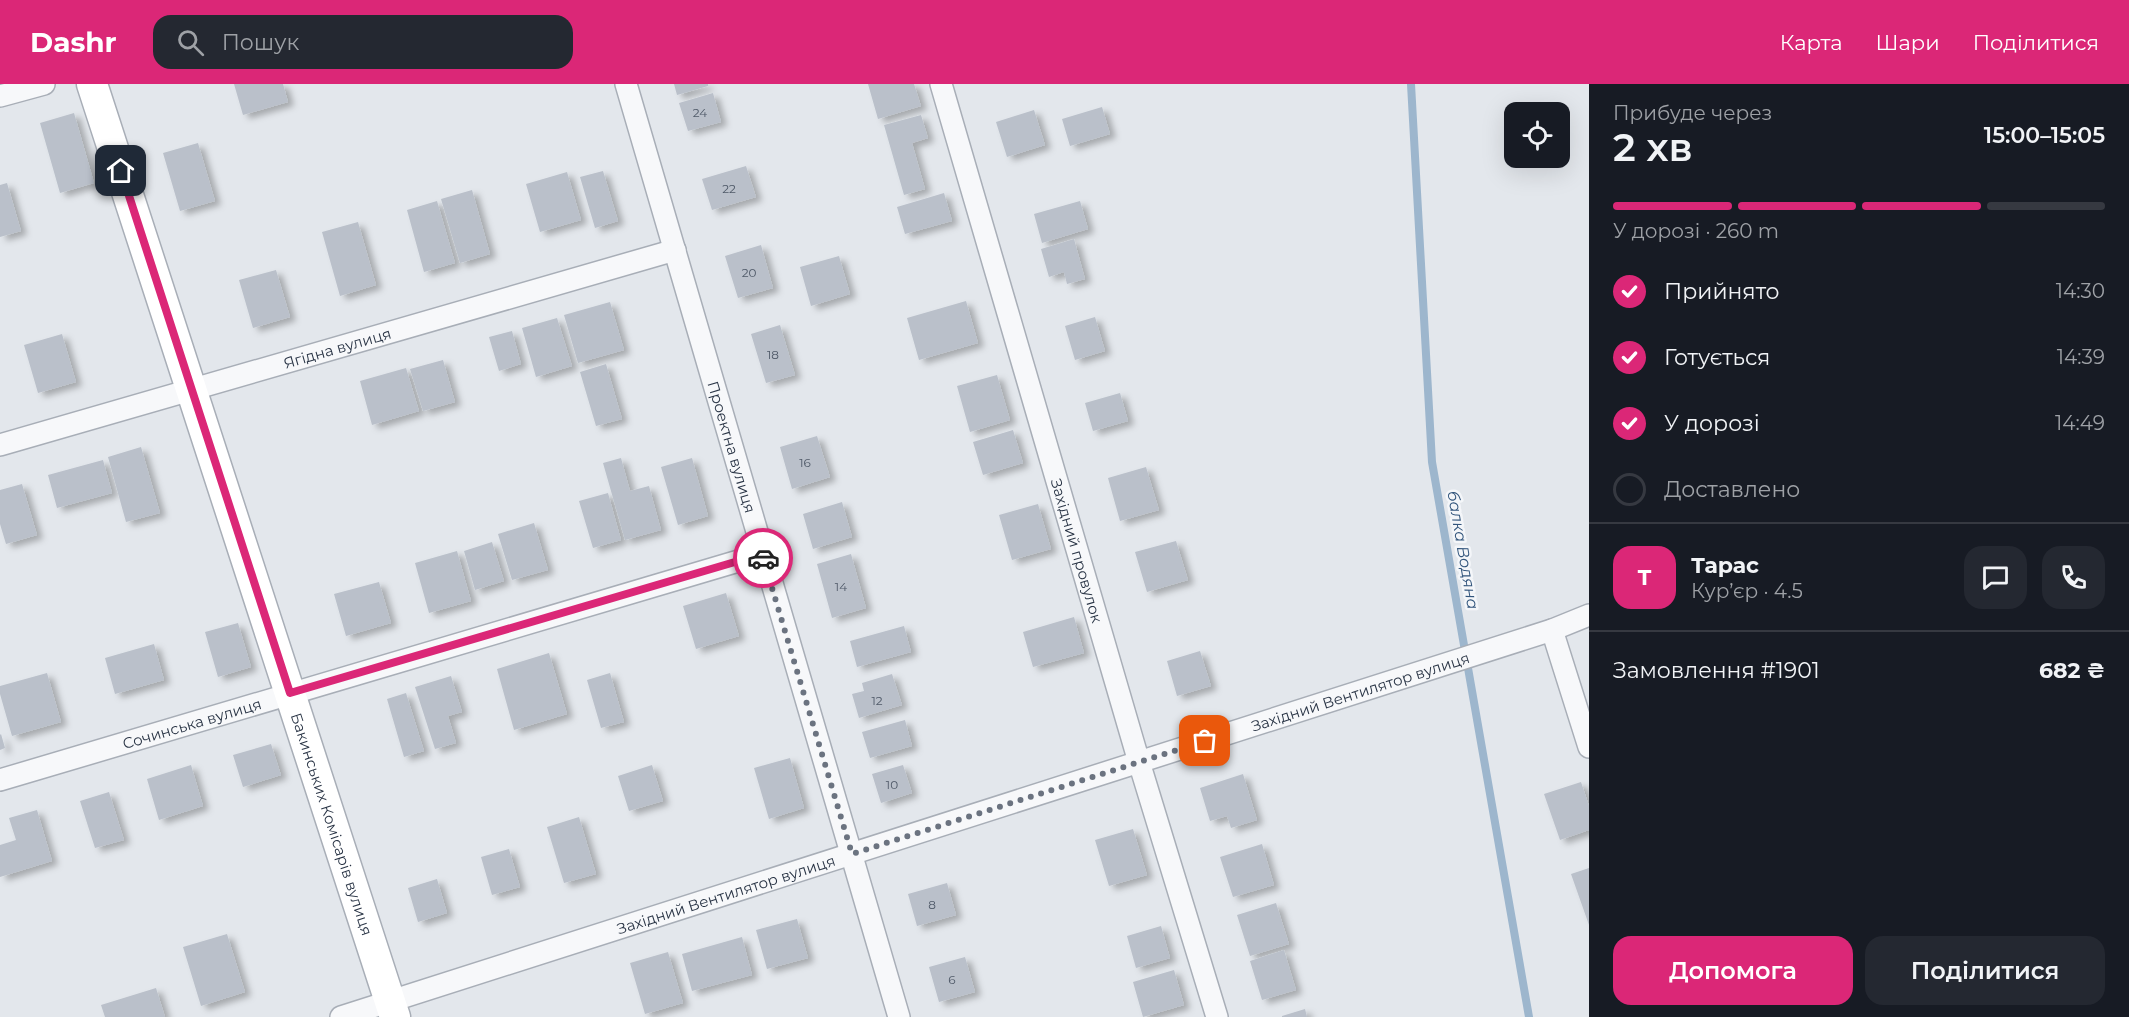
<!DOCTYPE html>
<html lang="uk">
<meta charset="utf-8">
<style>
:root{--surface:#171b24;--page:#242831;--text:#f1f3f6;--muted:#9ea1a6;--line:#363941;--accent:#db2777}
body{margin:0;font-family:Montserrat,sans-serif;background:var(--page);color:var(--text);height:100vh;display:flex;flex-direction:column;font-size:22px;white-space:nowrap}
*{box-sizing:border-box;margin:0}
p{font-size:20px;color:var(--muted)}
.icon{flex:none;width:33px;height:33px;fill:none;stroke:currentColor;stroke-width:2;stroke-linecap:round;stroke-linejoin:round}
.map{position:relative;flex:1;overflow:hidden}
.panel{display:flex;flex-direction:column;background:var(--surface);width:540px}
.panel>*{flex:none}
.tools{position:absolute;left:1504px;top:18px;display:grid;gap:12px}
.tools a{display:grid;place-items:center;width:66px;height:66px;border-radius:12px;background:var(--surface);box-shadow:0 6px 24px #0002;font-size:30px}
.pin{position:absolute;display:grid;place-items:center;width:51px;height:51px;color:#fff;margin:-26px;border-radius:12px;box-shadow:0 3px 9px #0006}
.courier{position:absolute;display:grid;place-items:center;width:60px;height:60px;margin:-30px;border:4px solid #db2777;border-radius:50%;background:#fff;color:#222;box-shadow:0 2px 8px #0007}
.summary em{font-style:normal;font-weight:600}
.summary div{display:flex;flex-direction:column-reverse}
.summary{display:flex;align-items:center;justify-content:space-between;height:102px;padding:0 24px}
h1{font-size:39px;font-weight:600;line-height:45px}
.bar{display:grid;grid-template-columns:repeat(4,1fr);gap:9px 6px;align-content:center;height:72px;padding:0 24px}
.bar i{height:8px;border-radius:4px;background:var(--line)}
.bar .selected{background:var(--accent)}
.bar p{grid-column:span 4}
.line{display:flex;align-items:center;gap:15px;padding:0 24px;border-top:2px solid var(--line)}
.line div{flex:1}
.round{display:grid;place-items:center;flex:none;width:63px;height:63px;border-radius:18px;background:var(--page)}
ol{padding:0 24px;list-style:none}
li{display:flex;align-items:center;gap:18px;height:66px}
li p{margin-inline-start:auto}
li .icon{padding:6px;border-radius:50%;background:var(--accent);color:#fff;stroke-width:4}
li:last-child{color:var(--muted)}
li i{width:33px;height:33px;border:3px solid var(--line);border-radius:50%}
.action{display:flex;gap:12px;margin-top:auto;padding:12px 24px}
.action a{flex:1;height:69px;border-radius:18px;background:var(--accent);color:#fff;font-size:24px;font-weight:600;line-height:69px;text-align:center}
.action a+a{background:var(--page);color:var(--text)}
header{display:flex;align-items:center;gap:36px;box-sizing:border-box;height:84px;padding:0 30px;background:var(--accent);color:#fff}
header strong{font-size:28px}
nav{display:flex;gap:33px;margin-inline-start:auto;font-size:21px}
.search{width:420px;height:54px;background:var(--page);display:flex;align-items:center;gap:15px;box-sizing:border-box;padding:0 21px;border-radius:18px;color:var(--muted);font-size:22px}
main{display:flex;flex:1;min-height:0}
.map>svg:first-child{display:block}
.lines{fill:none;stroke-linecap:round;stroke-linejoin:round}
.stream{stroke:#9db6cd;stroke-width:8}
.building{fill:#bac0ca;filter:url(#shadow)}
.street-casing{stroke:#a8aeb7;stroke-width:24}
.secondary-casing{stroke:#a8aeb7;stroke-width:33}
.street{stroke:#f7f8fa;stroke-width:21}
.secondary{stroke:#fff;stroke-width:30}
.done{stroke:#6b7380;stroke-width:6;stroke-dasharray:0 10.8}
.route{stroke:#db2777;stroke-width:8}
.labels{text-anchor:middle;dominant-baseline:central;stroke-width:5;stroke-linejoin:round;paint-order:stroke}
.number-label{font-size:12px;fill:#4e5867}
.street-label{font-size:15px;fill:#2a3546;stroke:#f4f6f9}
.water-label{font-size:16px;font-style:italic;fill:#32557c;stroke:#f4f6f9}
</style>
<header>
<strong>Dashr</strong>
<div class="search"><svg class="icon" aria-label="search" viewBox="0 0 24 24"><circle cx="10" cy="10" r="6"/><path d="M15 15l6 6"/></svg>Пошук</div>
<nav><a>Карта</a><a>Шари</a><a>Поділитися</a></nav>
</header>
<main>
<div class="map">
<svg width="1589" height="933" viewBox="0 0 1589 933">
<defs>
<filter id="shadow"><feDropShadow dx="6" dy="4" stdDeviation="3" flood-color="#0004"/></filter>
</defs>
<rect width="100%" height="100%" fill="#e3e7ec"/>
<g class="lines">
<path class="stream" d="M 1411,0 L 1432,378 L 1529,933"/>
</g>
<path class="building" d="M 234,0 L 283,0 L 288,18 L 243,31 Z
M 674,0 L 708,0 L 708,2 L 677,11 Z
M 868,0 L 914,0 L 921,22 L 878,35 Z
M 713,9 L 721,38 L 688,47 L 679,19 Z
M 1102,23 L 1110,50 L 1070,62 L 1062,35 Z
M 1034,26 L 1045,61 L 1007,73 L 996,38 Z
M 74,29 L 94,99 L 60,109 L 40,39 Z
M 921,31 L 928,54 L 912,59 L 925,105 L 904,111 L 884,41 Z
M 198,59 L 215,117 L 180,127 L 163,69 Z
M 746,82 L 756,113 L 712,126 L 702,95 Z
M 603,87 L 618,137 L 595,144 L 580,93 Z
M 567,88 L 581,136 L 540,148 L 526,100 Z
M 7,99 L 21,147 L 0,153 L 0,101 Z
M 472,106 L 490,170 L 460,179 L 441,115 Z
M 944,109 L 952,137 L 905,150 L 897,123 Z
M 437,117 L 455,179 L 424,188 L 407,126 Z
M 1080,117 L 1088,145 L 1042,159 L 1034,130 Z
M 358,138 L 376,201 L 340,212 L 322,148 Z
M 1074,155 L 1085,195 L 1067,200 L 1064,188 L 1049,193 L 1041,165 Z
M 761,161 L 773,204 L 738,214 L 725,172 Z
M 839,172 L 850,210 L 811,222 L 800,183 Z
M 276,186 L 290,233 L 253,244 L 239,196 Z
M 966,217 L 978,259 L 919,276 L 907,234 Z
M 610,218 L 624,266 L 578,279 L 564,231 Z
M 1095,233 L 1105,267 L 1075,276 L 1065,242 Z
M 557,234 L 572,282 L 536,293 L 522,244 Z
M 780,241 L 795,291 L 766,299 L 751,250 Z
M 512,247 L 521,280 L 499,287 L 489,253 Z
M 62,250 L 76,298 L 38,309 L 24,261 Z
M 443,276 L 455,318 L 423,327 L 410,285 Z
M 606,280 L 622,335 L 596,342 L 580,288 Z
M 406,284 L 419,327 L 372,341 L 360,297 Z
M 997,291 L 1010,336 L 970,348 L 957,302 Z
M 1120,309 L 1128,337 L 1093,347 L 1085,319 Z
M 1013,346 L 1023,379 L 983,391 L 973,358 Z
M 817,352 L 830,393 L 792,405 L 780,363 Z
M 141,363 L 160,429 L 126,438 L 108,373 Z
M 621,374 L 630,407 L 649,402 L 661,446 L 625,456 L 603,379 Z
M 692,374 L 708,432 L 678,441 L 661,383 Z
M 103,376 L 112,409 L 57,424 L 48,391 Z
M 1146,383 L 1159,426 L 1120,437 L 1108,394 Z
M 22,400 L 37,451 L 6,460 L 0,440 L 0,406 Z
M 608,409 L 621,456 L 593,464 L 579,417 Z
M 842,418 L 852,453 L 813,465 L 803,430 Z
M 1038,420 L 1051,465 L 1012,476 L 999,431 Z
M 534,439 L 548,486 L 512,496 L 498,450 Z
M 1176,457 L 1188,496 L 1147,508 L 1135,468 Z
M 492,458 L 504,497 L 475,506 L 464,467 Z
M 457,467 L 471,517 L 429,529 L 415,479 Z
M 851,470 L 866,524 L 832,534 L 817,480 Z
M 379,498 L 391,539 L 346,552 L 334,510 Z
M 726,509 L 739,552 L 696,565 L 683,522 Z
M 1074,533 L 1084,569 L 1033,583 L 1023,548 Z
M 238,539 L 251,583 L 218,593 L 205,548 Z
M 904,542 L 911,568 L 857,583 L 850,557 Z
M 154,560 L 164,596 L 115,610 L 105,574 Z
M 1200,567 L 1211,602 L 1177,612 L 1167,577 Z
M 549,569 L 567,630 L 514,646 L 497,585 Z
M 47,589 L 61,638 L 12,652 L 0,610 L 0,602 Z
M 610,589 L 624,638 L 601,644 L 587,596 Z
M 892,590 L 902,621 L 859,634 L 852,610 L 864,607 L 862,599 Z
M 451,592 L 462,628 L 448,632 L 456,659 L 435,665 L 415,603 Z
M 406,609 L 424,667 L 404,673 L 387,615 Z
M 905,636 L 912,662 L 870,674 L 862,648 Z
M 1,650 L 5,664 L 0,666 L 0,651 Z
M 271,660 L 281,691 L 243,703 L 233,671 Z
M 790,674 L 804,724 L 769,735 L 754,684 Z
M 191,681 L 203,722 L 159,736 L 147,695 Z
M 652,681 L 663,717 L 629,727 L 618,692 Z
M 903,681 L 912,709 L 881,719 L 872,690 Z
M 1243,690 L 1257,736 L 1231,744 L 1227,732 L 1210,737 L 1200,704 Z
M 1581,698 L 1589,722 L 1589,746 L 1560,756 L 1544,710 Z
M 109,708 L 124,756 L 95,764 L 80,717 Z
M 37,726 L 52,777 L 0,793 L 0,761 L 16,756 L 9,734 Z
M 579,733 L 596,790 L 564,799 L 547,743 Z
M 1133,745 L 1147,791 L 1109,802 L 1095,756 Z
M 1262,760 L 1274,801 L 1233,813 L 1220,773 Z
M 509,765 L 520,803 L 492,811 L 481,773 Z
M 1589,784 L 1589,841 L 1571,790 Z
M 437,795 L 447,829 L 418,838 L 408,804 Z
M 947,799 L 956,831 L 917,842 L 908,810 Z
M 1276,819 L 1289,860 L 1250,872 L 1237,831 Z
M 797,835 L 808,874 L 767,885 L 756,846 Z
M 1161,842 L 1170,874 L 1136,884 L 1127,852 Z
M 227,850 L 245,908 L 201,922 L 183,863 Z
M 742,853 L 752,891 L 692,907 L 682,870 Z
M 1284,866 L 1296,906 L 1262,916 L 1250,877 Z
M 668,868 L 683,919 L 645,930 L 630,879 Z
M 965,873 L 975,908 L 939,918 L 929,883 Z
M 1174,886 L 1184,921 L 1143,933 L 1133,898 Z
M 156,904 L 165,933 L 105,933 L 101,921 Z
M 1305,925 L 1307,933 L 1282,933 L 1282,932 Z"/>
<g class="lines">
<defs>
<g id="street">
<path id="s1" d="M 626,0 L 899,933"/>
<path id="s2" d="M 941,0 L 1139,678 L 1217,933"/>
<path d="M 0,12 L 44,0"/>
<path id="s3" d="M 0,361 L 675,166"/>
<path d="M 1552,546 L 1589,663"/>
<path id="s4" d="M 0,696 L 762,470"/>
<path id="s5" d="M 341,933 L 1552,546 L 1589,531"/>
</g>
<g id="secondary">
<path id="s6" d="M 92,0 L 395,933"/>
</g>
</defs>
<use href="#street" class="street-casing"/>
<use href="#secondary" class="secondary-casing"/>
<use href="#street" class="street"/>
<use href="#secondary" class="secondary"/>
</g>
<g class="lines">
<path class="done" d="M 763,474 L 852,770 L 1205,657"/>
<path class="route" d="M 121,87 L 290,609 L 762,470 L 763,474"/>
</g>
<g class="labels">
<g class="number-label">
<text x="700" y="28">24</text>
<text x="729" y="104">22</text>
<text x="749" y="188">20</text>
<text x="773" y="270">18</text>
<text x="805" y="378">16</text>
<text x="841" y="502">14</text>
<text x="877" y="616">12</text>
<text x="892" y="700">10</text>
<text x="932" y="820">8</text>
<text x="952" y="895">6</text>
</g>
<g class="street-label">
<text stroke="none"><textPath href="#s3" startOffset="351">Ягідна вулиця</textPath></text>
<text stroke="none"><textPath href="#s1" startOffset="378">Проектна вулиця</textPath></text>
<text stroke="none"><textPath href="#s2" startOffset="486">Західний провулок</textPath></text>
<text stroke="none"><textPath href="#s5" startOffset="1070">Західний Вентилятор вулиця</textPath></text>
<text stroke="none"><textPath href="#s4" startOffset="200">Сочинська вулиця</textPath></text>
<text stroke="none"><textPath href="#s6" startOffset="778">Бакинських Комісарів вулиця</textPath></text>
<text stroke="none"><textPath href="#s5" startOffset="404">Західний Вентилятор вулиця</textPath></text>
</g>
<g class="water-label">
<text transform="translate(1463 466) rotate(80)">балка Водяна</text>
</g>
</g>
</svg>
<div class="tools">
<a><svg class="icon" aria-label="locate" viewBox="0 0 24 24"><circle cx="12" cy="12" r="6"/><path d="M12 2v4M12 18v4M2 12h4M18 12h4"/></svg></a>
</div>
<div class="pin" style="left:1205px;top:657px;background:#ea580c"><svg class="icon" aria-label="bag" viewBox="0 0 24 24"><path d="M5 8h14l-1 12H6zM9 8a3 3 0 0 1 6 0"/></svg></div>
<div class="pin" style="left:121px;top:87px;background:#1f2937"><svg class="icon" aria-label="home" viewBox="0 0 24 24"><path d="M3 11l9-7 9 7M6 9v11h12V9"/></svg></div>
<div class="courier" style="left:763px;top:474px"><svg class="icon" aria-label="car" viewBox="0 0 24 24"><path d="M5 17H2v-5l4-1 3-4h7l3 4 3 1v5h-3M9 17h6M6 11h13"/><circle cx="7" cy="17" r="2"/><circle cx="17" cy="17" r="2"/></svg></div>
</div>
<section class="panel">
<div class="summary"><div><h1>2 хв</h1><p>Прибуде через</p></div><em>15:00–15:05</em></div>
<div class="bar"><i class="selected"></i><i class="selected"></i><i class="selected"></i><i></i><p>У дорозі · 260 m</p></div>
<ol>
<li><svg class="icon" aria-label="check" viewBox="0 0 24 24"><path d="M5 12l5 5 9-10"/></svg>Прийнято<p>14:30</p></li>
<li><svg class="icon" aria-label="check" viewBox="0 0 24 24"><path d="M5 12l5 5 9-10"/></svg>Готується<p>14:39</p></li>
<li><svg class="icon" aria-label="check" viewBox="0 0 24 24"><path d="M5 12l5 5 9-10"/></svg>У дорозі<p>14:49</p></li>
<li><i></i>Доставлено</li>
</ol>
<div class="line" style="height:108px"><b class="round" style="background:var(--accent);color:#fff">Т</b><div><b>Тарас</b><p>Кур’єр · 4.5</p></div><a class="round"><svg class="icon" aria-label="chat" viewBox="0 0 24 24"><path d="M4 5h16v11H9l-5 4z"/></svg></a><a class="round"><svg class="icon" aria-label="phone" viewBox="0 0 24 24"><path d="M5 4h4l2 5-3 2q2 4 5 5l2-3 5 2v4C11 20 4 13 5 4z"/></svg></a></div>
<div class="line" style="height:78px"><div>Замовлення #1901</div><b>682 ₴</b></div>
<div class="action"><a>Допомога</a><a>Поділитися</a></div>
</section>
</main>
